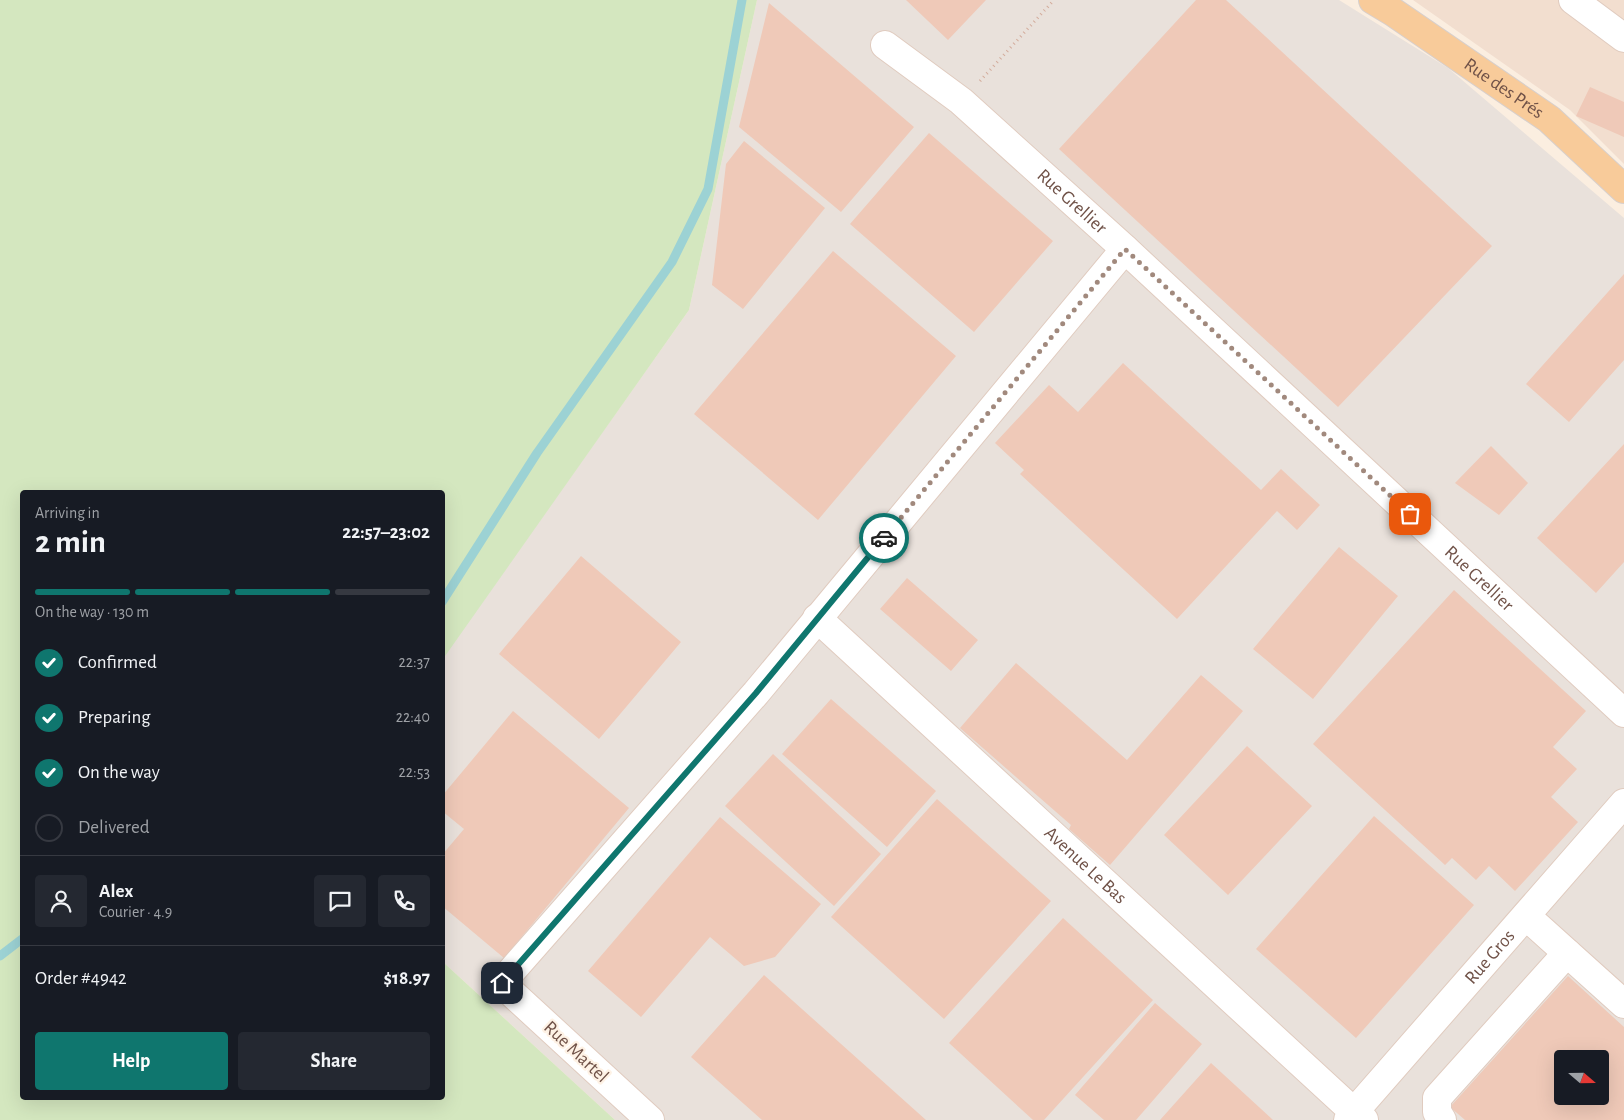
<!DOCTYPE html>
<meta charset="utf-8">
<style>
:root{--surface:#171b24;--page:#242831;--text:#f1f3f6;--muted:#9ea1a6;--line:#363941;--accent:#0f766e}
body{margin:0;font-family:"Alegreya Sans",sans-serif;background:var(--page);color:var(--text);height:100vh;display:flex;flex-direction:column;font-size:19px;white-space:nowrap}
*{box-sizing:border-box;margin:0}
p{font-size:16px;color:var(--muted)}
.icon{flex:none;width:28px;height:28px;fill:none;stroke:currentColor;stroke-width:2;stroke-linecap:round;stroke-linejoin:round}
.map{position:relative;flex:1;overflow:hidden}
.sheet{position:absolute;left:20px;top:490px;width:425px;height:610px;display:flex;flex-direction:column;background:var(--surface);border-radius:5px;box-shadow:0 5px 20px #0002}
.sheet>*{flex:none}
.needle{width:32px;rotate:110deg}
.controls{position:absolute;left:1554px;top:1050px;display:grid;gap:10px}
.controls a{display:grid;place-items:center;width:55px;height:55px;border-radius:5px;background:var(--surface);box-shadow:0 5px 20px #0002;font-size:25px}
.pin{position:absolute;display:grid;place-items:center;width:42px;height:42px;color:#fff;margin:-21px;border-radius:10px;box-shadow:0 2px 8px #0006}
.courier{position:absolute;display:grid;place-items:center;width:50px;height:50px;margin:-25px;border:4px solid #0f766e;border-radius:50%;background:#fff;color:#222;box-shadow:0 1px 6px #0007}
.headline em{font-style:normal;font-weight:700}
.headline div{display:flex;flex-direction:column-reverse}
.headline{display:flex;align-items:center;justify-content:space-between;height:85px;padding:0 15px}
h1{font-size:32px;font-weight:700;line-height:38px}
.bar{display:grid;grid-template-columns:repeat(4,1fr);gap:8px 5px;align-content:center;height:60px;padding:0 15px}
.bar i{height:6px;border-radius:4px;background:var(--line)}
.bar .on{background:var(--accent)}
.bar p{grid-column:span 4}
.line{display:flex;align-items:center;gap:12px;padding:0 15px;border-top:1px solid var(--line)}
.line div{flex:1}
.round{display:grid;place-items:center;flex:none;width:52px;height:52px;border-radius:5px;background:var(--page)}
ol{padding:0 15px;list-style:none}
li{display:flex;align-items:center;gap:15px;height:55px}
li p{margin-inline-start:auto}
li .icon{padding:5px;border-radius:50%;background:var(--accent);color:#fff;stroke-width:4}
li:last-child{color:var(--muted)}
li i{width:28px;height:28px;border:2px solid var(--line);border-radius:50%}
.button{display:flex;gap:10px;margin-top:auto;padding:10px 15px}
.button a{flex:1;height:58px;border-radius:5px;background:var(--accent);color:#fff;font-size:20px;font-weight:700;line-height:58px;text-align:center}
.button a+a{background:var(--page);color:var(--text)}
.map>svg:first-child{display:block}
.residential{fill:#f2decf}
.industrial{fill:#e9e1db;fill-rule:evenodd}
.green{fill:#d4e7bf}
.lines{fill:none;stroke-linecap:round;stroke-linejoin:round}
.stream{stroke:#9cd2d4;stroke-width:9}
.building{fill:#efc9b8;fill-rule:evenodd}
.minor-casing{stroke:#e0cbbf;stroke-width:30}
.major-casing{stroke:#d7cfcc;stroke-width:30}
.path{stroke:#d3ac9c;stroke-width:3;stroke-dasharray:1 4;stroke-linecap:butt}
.minor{stroke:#fff;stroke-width:28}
.major{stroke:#f8cb9a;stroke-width:28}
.done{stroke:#a1897d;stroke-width:5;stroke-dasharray:0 9}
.route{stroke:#0f766e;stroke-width:6}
.labels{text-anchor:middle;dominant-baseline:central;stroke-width:4.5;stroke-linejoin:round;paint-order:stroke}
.street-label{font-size:19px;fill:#705248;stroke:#fef2e5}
</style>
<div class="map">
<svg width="1624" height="1120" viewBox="0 0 1624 1120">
<rect width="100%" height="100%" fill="#fbeee0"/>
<path class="residential" d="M 1413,0 L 1624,0 L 1624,164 L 1570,110 Z"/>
<path class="industrial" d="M 757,0 L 1339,0 L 1448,68 L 1624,218 L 1624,1120 L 615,1120 L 443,962 L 442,659 L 689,310 ZM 1562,1059 L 1600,1059 L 1600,1096 L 1562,1096 Z"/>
<path class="green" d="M 0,0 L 757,0 L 689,310 L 443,659 L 442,492 L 22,492 L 22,1098 L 442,1098 L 443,962 L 615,1120 L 0,1120 Z"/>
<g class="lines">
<path class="stream" d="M 442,602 L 537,453 L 672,262 L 708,189 L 742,0
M 0,956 L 22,939"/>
</g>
<path class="building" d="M 906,0 L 986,0 L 948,40 Z
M 1196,0 L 1226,0 L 1492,246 L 1338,407 L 1059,149 Z
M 769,3 L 914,127 L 841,212 L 739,127 Z
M 1590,87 L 1624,102 L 1624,137 L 1576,116 Z
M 929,133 L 1053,241 L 974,332 L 850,224 Z
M 744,141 L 825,208 L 743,309 L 712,285 L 726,164 Z
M 833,251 L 956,356 L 818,520 L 694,414 Z
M 1624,274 L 1624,360 L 1569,422 L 1526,384 Z
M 1123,363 L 1261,490 L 1281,469 L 1320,505 L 1297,530 L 1277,511 L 1177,619 L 1020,474 L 1024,470 L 995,443 L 1049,385 L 1078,412 Z
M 1624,444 L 1624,562 L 1596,593 L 1537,538 Z
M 1491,446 L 1528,483 L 1499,515 L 1455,483 Z
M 1339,547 L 1398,596 L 1313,699 L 1253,649 Z
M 581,556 L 681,642 L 599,739 L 499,654 Z
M 907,578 L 978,640 L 951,671 L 880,609 Z
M 1454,590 L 1586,711 L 1553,747 L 1577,769 L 1551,797 L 1578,822 L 1515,891 L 1489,866 L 1476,880 L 1452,858 L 1445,865 L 1313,744 Z
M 1016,663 L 1127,760 L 1201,675 L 1243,711 L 1110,865 L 1069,829 L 1071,825 L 960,728 Z
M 831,699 L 936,791 L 887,847 L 782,754 Z
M 513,711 L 629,808 L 504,958 L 442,906 L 442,855 L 464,829 L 442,811 L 442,796 Z
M 1247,746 L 1312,806 L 1228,895 L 1164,835 Z
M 773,754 L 881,854 L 834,906 L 725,806 Z
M 937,799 L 1051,901 L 944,1019 L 831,917 Z
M 1374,816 L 1474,905 L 1356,1038 L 1256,949 Z
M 720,817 L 821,904 L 775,957 L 744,966 L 710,937 L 641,1017 L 588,971 Z
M 1063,918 L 1153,1000 L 1044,1120 L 1033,1120 L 949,1043 Z
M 764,975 L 926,1120 L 762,1120 L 691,1057 Z
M 1568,976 L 1624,1027 L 1624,1120 L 1465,1120 L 1450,1107 ZM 1562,1059 L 1600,1059 L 1600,1096 L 1562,1096 Z
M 1155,1003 L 1202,1044 L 1136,1120 L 1104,1120 L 1075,1095 Z
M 1211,1063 L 1273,1120 L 1160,1120 Z"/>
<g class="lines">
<defs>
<g id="minor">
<path d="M 1573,0 L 1624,38"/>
<path id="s1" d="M 885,45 L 961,101 L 1125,249 L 1624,713"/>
<path id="s2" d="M 817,618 L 1354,1112 L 1348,1120"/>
<path d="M 1526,916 L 1624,1004"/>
<path d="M 650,1120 L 501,983 L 756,693 L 1125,249"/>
<path id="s3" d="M 1364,1120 L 1354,1112 L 1624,803"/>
<path d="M 1442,1120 L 1437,1112 L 1437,1098 L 1567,953"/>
</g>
<g id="major">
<path id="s4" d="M 1373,0 L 1393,12 L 1549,119 L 1624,189"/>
</g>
</defs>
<use href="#minor" class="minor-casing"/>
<use href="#major" class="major-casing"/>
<path class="path" d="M 980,81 L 1054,0"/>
<use href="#minor" class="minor"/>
<use href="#major" class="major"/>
</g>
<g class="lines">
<path class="done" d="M 884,538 L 1125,249 L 1410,514"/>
<path class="route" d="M 502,983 L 756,693 L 884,538"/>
</g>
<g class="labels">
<g class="street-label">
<text stroke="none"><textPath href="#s4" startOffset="158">Rue des Prés</textPath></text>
<text stroke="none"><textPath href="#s1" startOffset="244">Rue Grellier</textPath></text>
<text stroke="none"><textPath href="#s1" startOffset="799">Rue Grellier</textPath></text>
<text stroke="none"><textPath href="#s2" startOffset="365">Avenue Le Bas</textPath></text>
<text stroke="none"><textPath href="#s3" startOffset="219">Rue Gros</textPath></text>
<text transform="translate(576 1052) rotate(43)">Rue Martel</text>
</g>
</g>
</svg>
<div class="controls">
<a><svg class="needle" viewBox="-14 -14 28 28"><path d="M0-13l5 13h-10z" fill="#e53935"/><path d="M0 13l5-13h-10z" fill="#9ea1a6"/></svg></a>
</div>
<div class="pin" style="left:1410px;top:514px;background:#ea580c"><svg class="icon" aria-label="bag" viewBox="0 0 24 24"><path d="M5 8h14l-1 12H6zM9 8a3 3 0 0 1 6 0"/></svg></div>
<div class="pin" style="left:502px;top:983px;background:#1f2937"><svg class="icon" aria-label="home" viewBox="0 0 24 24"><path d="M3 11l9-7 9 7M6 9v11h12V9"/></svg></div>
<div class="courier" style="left:884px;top:538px"><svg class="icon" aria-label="car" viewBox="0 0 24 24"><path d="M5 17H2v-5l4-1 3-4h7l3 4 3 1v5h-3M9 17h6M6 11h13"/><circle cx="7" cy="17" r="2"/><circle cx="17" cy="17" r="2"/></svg></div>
<section class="sheet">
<div class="headline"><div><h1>2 min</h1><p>Arriving in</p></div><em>22:57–23:02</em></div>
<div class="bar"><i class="on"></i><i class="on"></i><i class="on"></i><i></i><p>On the way · 130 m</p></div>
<ol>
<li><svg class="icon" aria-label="check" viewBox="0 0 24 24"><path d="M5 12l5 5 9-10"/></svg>Confirmed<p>22:37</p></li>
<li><svg class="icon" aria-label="check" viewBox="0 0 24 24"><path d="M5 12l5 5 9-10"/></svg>Preparing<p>22:40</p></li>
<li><svg class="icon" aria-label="check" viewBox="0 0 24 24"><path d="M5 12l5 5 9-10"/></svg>On the way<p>22:53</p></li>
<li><i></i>Delivered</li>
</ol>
<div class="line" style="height:90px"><a class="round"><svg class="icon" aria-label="person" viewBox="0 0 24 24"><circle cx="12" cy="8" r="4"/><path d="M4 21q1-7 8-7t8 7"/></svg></a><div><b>Alex</b><p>Courier · 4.9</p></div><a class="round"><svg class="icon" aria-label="chat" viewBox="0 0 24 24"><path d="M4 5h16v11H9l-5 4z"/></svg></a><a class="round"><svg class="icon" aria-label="phone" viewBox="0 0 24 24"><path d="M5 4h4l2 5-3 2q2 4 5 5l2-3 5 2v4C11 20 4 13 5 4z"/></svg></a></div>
<div class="line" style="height:65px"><div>Order #4942</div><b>$18.97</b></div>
<div class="button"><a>Help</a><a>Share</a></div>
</section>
</div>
